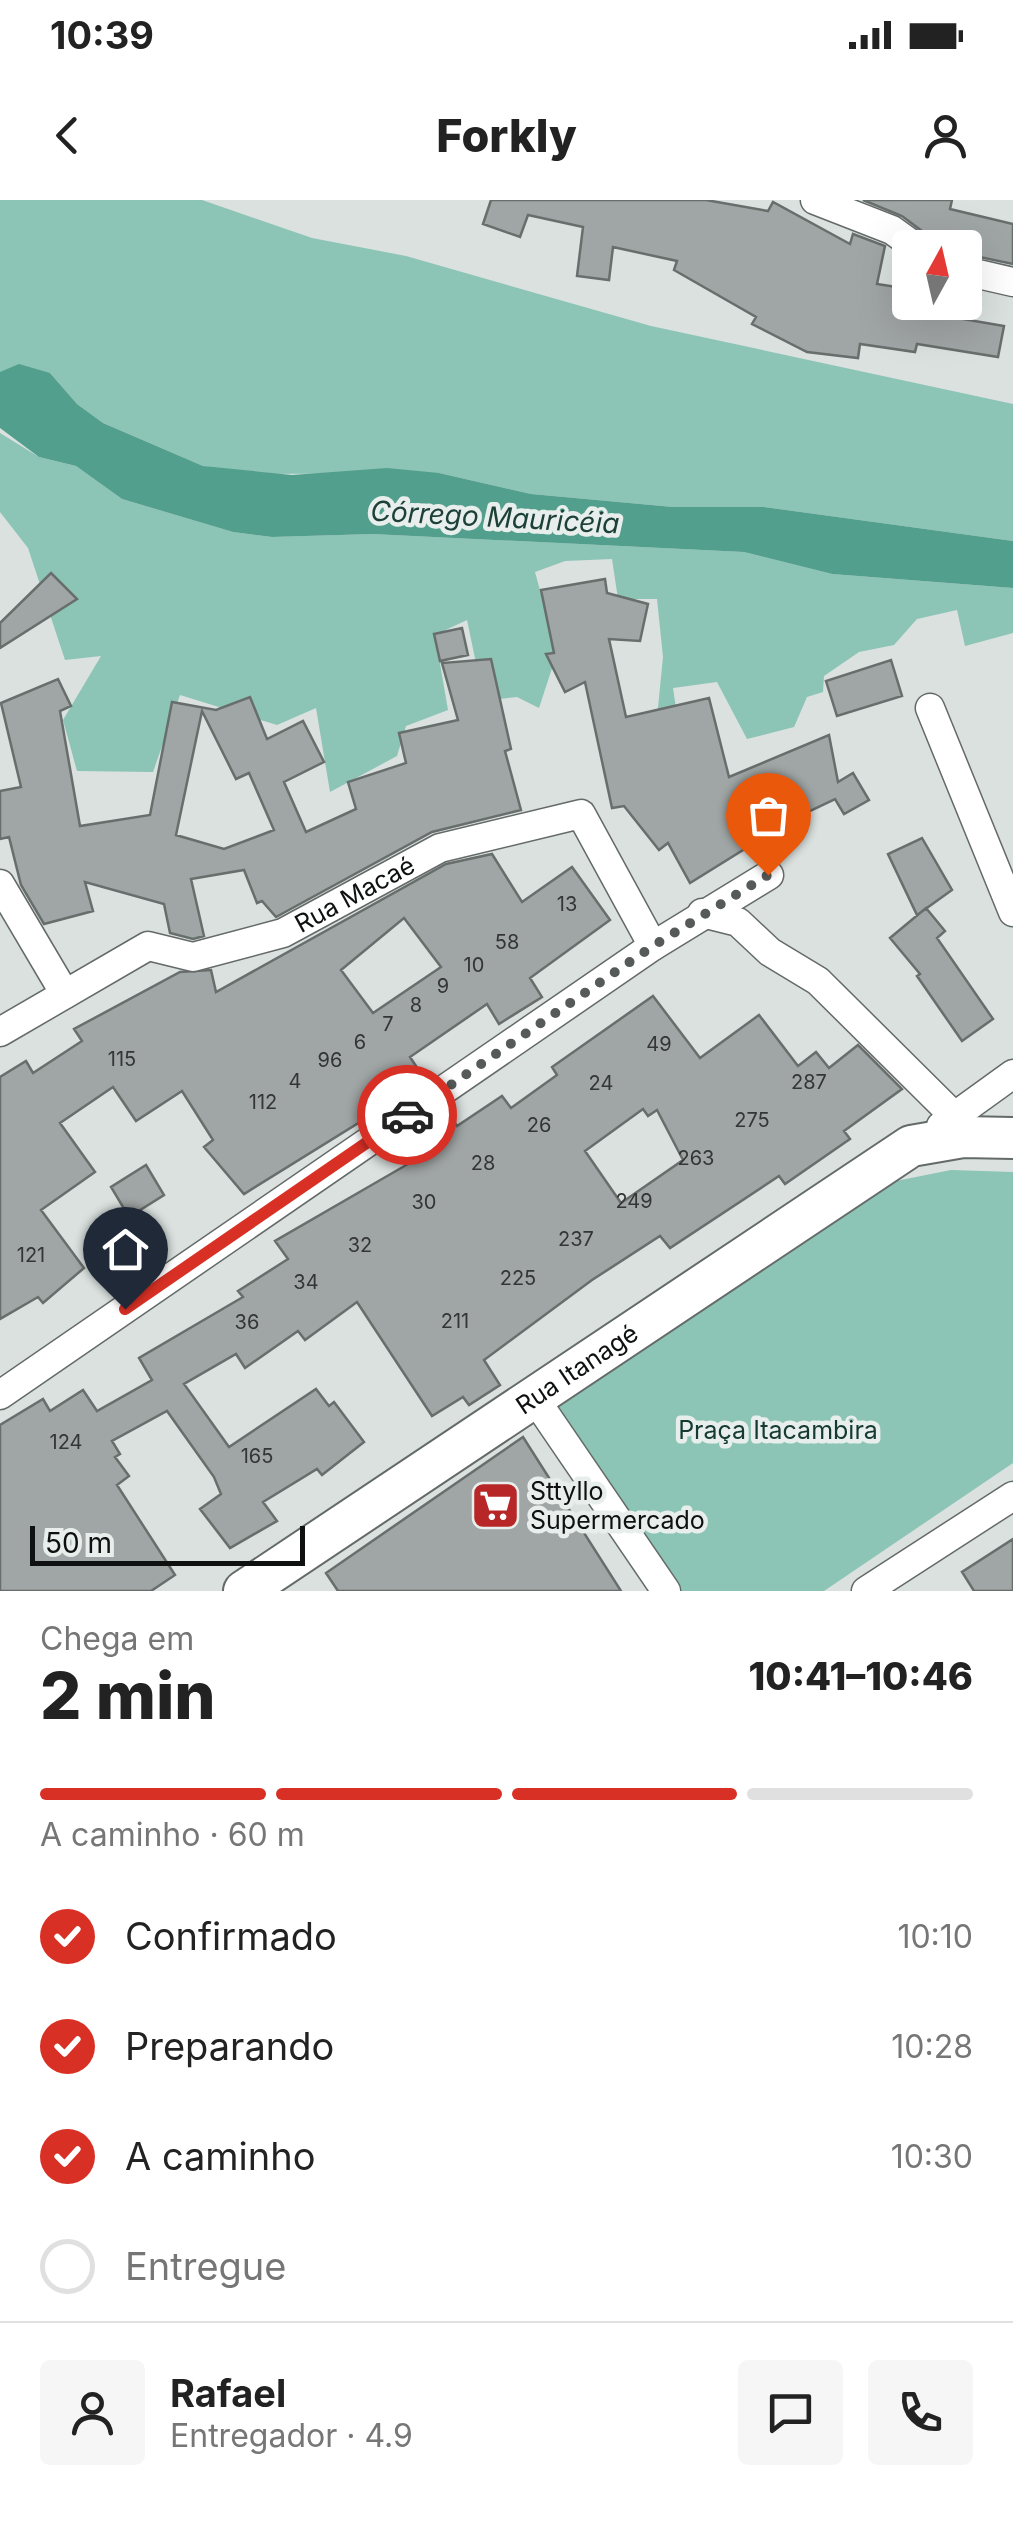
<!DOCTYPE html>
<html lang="pt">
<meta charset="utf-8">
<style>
:root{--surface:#fff;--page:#f6f6f6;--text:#222;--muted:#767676;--line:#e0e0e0;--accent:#d93025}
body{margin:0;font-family:Inter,sans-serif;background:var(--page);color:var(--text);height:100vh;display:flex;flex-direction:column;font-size:38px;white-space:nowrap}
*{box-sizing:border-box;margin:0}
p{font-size:32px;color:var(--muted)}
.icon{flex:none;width:55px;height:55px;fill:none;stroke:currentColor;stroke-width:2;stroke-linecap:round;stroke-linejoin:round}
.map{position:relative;height:1391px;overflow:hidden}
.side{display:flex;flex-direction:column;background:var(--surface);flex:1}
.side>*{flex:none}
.needle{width:65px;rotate:8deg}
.buttons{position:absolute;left:892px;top:30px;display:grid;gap:20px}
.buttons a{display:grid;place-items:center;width:90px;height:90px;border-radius:10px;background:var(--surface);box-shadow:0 10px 40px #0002;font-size:50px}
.scale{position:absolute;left:30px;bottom:25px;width:275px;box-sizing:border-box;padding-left:10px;border:5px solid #0f1110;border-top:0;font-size:28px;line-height:35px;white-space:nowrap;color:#0f1110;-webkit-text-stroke:8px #e7eeec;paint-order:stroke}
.pin{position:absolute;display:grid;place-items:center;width:85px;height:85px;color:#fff;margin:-102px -42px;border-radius:50% 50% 50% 0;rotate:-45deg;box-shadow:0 0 10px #0007}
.pin .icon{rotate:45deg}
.courier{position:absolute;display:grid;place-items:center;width:100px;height:100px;margin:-50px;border:8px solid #d93025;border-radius:50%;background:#fff;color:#222;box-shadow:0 2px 12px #0007}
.headline em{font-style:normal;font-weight:800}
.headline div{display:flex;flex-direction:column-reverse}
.headline{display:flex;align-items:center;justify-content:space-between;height:170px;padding:0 40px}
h1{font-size:65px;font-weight:800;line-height:75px}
.bar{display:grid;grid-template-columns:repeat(4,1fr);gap:15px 10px;align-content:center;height:120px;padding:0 40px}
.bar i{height:12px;border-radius:8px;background:var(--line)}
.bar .active{background:var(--accent)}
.bar p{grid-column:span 4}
.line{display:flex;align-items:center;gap:25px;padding:0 40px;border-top:2px solid var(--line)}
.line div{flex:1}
.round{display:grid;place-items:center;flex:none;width:105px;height:105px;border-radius:10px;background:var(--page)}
ol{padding:0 40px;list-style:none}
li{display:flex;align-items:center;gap:30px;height:110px}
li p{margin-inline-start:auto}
li .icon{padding:10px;border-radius:50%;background:var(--accent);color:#fff;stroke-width:4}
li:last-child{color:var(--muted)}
li i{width:55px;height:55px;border:5px solid var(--line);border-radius:50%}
.status{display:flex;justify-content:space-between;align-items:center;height:70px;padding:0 50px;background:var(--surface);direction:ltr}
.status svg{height:28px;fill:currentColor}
header{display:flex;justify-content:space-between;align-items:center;height:130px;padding:0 40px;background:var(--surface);font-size:45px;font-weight:800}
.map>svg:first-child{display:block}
.green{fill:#8cc4b5}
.water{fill:#539f8d}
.building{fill:#a0a6a5;stroke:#686e6c;stroke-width:2.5;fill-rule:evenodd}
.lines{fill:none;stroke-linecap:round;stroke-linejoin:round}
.street-casing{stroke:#646a68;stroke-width:31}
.secondary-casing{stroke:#646a68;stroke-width:44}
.street{stroke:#fff;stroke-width:28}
.secondary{stroke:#fff;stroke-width:40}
.done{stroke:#565a58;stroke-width:10;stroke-dasharray:0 18}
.route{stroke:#d93025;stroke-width:12}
.labels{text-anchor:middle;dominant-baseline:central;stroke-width:9;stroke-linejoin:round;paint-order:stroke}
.number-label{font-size:20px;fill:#333635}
.street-label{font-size:25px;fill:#0f1110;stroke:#e7eeec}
.park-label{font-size:25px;fill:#153a31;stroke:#e7eeec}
.poi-label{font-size:25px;fill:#0f1110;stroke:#e7eeec;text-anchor:start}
.water-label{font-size:28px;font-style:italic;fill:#1d4139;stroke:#e7eeec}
</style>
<div class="status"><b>10:39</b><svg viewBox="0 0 49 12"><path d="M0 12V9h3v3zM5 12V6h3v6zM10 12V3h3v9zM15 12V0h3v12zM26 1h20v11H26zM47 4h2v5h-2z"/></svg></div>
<header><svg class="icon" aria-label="back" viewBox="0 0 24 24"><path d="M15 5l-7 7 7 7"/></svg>Forkly<svg class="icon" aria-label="person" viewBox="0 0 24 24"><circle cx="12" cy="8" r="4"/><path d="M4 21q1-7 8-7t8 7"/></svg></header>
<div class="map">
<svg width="1013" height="1391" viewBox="0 0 1013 1391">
<rect width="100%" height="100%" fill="#dae1df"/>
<path class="green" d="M 0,0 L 202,0 L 312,38 L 406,56 L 651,126 L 1013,204 L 1013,341 L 764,307 L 673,307 L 531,294 L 439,273 L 249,274 L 203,266 L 103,223 L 77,204 L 50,173 L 0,172 Z
M 0,233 L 39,257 L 76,266 L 122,299 L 233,332 L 272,337 L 372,334 L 744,352 L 832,374 L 1013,388 L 1013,433 L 965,446 L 957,410 L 917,419 L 894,445 L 859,452 L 824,476 L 823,492 L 807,497 L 794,527 L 747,539 L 717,482 L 673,488 L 678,522 L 657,518 L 663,457 L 657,399 L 618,399 L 612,359 L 565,361 L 535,372 L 557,453 L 539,508 L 517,497 L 484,501 L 467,420 L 435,435 L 448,510 L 406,526 L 397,556 L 330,592 L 316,508 L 277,525 L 180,495 L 153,572 L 77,571 L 63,520 L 101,456 L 65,460 L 28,348 L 0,312 Z
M 951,970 L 1013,972 L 1013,1263 L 824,1391 L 676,1391 L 546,1192 L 851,1001 L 896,981 Z"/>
<path class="water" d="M 19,164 L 50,173 L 77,204 L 103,223 L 203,266 L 292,275 L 387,268 L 439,273 L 531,294 L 673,307 L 764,307 L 1013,341 L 1013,388 L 832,374 L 744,352 L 372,334 L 272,337 L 233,332 L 122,299 L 76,266 L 39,257 L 0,228 L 0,172 Z"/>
<path class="building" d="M 491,0 L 706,0 L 768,11 L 773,2 L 850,44 L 853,34 L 885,46 L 877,84 L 910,89 L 910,102 L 923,102 L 922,112 L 1004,126 L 998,157 L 917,144 L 915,152 L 860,144 L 858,158 L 807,152 L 752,124 L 756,117 L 674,70 L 677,61 L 613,47 L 609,80 L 577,76 L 583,27 L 528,15 L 520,37 L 483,24 Z
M 863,0 L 952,0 L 950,9 L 1013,24 L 1013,64 L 965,54 L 965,47 L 930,37 L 902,16 Z
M 51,373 L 77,399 L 0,448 L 0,423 Z
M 605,379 L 607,393 L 648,404 L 640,441 L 609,439 L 626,517 L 709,498 L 729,577 L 829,535 L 838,582 L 853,573 L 869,600 L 844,614 L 835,599 L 793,619 L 690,683 L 668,643 L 659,650 L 624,606 L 612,608 L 585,482 L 565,492 L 546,454 L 554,453 L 541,390 Z
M 462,428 L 468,455 L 440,461 L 434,434 Z
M 491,459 L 511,549 L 505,551 L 521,610 L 432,632 L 276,717 L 262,701 L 257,703 L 244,670 L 191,679 L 204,736 L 193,739 L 170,733 L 164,704 L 85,682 L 93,711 L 44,724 L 21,685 L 9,637 L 0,639 L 0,591 L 21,587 L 1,503 L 58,479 L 71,506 L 60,511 L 80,626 L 150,615 L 172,502 L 216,510 L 250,497 L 267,539 L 303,521 L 324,562 L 284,582 L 306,632 L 356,609 L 348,582 L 406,563 L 399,533 L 458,520 L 442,463 ZM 202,511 L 236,579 L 249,573 L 274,630 L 224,649 L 176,635 Z
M 891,460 L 902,496 L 837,516 L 826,481 Z
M 922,638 L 952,690 L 917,715 L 888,654 Z
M 492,654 L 522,702 L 572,667 L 610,720 L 530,778 L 542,797 L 499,824 L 487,804 L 410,857 L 426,881 L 244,994 L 204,947 L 213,940 L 182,891 L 136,921 L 113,887 L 60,923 L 95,972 L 41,1010 L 84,1068 L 43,1103 L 38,1097 L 0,1119 L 0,877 L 26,861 L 33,873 L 82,841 L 74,829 L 180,772 L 211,770 L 216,792 L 446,664 ZM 404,718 L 441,767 L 373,813 L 341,770 Z
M 926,708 L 945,731 L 937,738 L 993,819 L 962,841 L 917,776 L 920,774 L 890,738 Z
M 653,796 L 700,858 L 759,815 L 798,866 L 816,852 L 829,868 L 858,845 L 902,889 L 844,931 L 850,939 L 785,984 L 779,976 L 670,1048 L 660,1036 L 592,1080 L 484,1160 L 500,1185 L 469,1205 L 463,1197 L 432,1216 L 357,1102 L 305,1140 L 298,1131 L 245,1168 L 236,1154 L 184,1184 L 229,1247 L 316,1189 L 329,1206 L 334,1202 L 364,1242 L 322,1275 L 317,1269 L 263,1302 L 277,1321 L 230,1348 L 200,1309 L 221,1294 L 214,1277 L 167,1211 L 112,1241 L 120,1254 L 115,1257 L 129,1276 L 117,1285 L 175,1375 L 151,1391 L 0,1391 L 0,1225 L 43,1199 L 50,1211 L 83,1190 L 97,1211 L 152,1180 L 139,1158 L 243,1097 L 238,1091 L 288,1059 L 275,1041 L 408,964 L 394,946 L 446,910 L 457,926 L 502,896 L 511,908 L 557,875 L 552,867 ZM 643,909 L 648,916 L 657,910 L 683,960 L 621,1003 L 585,951 Z
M 146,965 L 164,995 L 129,1017 L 111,987 Z
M 523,1237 L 621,1391 L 338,1391 L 326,1373 Z
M 1013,1339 L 1013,1391 L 974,1391 L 962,1372 Z"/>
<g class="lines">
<defs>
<g id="street">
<path d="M 815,0 L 892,30 L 917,48"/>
<path d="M 965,71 L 1013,82"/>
<path d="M 930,508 L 1013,712"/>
<path d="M 0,684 L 65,794"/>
<path d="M 702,713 L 738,722 L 770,752 L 818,781 L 954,916"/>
<path id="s1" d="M 0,832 L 148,746 L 193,757 L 283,733 L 440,648 L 581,614 L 653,746"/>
<path d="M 941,926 L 1013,874"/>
<path d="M 0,1195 L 653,746 L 769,675"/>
<path d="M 535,1199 L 666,1391"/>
<path d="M 866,1391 L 1013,1296"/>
</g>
<g id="secondary">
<path id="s2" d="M 244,1391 L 911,946 L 963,937 L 1013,938"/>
</g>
</defs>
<use href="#street" class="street-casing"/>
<use href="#secondary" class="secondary-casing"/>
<use href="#street" class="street"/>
<use href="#secondary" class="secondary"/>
</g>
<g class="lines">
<path class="done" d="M 407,915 L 653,746 L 768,675"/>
<path class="route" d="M 125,1109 L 407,915"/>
</g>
<defs>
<symbol id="supermarket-square" viewBox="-11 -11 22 22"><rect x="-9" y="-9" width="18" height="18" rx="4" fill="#b72728" stroke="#e7eeec"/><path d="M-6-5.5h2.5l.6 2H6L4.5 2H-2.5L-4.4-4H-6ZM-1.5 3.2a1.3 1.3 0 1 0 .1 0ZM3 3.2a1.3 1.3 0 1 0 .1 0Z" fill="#fff"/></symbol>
</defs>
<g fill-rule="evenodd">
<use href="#supermarket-square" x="468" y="1278" width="55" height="55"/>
</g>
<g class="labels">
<g class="number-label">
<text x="567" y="704">13</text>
<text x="507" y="742">58</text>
<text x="474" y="765">10</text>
<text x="443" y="786">9</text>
<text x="416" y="805">8</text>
<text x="388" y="824">7</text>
<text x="360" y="842">6</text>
<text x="659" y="844">49</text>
<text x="122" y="859">115</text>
<text x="330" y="860">96</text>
<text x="295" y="881">4</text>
<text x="809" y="882">287</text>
<text x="601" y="883">24</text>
<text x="263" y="902">112</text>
<text x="752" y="920">275</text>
<text x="539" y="925">26</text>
<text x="696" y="958">263</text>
<text x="483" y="963">28</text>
<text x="634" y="1001">249</text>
<text x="424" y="1002">30</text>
<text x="576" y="1039">237</text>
<text x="360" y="1045">32</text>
<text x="31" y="1055">121</text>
<text x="518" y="1078">225</text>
<text x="306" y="1082">34</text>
<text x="455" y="1121">211</text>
<text x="247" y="1122">36</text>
<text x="66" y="1242">124</text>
<text x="257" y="1256">165</text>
</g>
<g class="street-label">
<text stroke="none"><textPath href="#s1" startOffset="392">Rua Macaé</textPath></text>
<text stroke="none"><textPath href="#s2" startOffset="400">Rua Itanagé</textPath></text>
</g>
<g class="park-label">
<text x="778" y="1230">Praça Itacambira</text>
</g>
<g class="poi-label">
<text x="530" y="1291">Sttyllo<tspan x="530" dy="29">Supermercado</tspan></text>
</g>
<g class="water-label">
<text transform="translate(495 317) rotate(3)">Córrego Mauricéia</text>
</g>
</g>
</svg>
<div class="buttons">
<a><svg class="needle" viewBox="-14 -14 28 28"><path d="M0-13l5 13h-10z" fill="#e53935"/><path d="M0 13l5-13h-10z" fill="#767676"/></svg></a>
</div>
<div class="scale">50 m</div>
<div class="pin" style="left:768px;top:675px;background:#ea580c"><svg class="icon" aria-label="bag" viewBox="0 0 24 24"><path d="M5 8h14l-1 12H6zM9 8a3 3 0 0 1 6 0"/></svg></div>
<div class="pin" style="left:125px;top:1109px;background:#1f2937"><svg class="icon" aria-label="home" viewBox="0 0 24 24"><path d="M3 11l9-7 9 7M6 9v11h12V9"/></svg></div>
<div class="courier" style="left:407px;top:915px"><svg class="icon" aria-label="car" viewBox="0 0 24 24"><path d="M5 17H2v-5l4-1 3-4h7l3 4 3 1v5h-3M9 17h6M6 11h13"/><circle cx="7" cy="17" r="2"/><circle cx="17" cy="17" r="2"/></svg></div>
</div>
<section class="side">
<div class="headline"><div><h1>2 min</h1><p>Chega em</p></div><em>10:41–10:46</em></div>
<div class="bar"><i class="active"></i><i class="active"></i><i class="active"></i><i></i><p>A caminho · 60 m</p></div>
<ol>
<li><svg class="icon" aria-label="check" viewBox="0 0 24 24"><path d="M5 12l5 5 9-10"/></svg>Confirmado<p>10:10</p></li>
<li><svg class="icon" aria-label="check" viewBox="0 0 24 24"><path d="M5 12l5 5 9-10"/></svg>Preparando<p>10:28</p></li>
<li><svg class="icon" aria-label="check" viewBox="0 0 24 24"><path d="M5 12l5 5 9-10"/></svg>A caminho<p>10:30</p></li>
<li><i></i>Entregue</li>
</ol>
<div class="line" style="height:180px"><a class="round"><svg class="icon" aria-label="person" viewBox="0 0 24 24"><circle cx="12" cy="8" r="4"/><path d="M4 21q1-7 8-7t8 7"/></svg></a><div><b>Rafael</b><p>Entregador · 4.9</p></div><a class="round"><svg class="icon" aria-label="chat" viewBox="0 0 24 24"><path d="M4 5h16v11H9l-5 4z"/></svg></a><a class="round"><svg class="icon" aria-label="phone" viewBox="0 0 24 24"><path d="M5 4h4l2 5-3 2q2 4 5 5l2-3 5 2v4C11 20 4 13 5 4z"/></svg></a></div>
</section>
